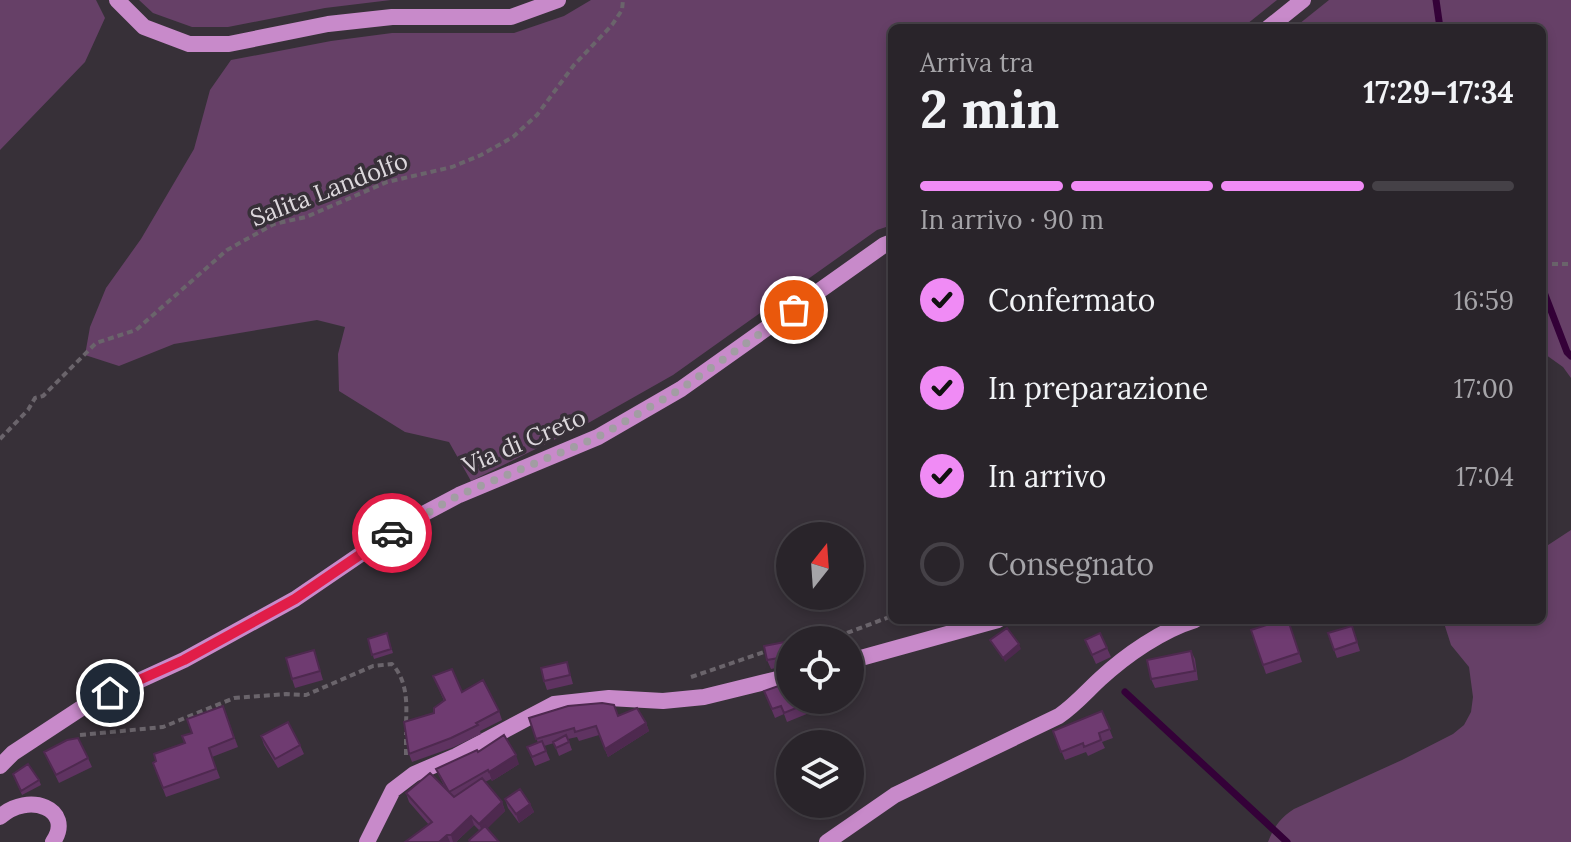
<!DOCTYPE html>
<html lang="it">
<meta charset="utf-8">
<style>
:root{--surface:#29242a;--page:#353036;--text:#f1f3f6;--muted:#a5a4a8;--line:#454147;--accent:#f08bf5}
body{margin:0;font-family:Lora,serif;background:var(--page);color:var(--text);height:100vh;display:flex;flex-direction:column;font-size:30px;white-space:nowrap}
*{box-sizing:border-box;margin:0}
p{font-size:26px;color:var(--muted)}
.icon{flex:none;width:44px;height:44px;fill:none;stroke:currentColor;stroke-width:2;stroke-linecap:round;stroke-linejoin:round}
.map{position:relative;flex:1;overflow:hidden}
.details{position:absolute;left:888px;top:24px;width:658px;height:600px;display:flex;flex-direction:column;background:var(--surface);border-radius:12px;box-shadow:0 4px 12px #0003,0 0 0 2px var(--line)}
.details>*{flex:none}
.needle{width:52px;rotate:17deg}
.controls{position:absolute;left:776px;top:522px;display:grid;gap:16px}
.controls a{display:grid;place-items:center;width:88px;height:88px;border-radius:50%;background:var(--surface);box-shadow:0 4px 12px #0003,0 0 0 2px var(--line);font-size:40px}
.pin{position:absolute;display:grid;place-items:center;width:68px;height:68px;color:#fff;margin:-34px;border:4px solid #fff;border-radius:50%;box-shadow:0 2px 8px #0007}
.courier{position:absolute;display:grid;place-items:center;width:80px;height:80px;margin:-40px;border:6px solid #e11d48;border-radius:50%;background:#fff;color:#222;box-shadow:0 2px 10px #0007}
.headline em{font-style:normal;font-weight:700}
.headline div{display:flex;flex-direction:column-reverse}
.headline{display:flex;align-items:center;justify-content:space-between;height:136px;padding:0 32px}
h1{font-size:52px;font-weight:700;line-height:60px}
.bar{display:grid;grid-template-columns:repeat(4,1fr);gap:12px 8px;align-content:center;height:96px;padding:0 32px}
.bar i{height:10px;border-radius:6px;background:var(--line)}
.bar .active{background:var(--accent)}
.bar p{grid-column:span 4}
ol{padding:0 32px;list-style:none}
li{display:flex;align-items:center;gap:24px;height:88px}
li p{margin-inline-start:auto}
li .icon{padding:8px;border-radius:50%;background:var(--accent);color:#111;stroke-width:4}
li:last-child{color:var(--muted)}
li i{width:44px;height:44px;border:4px solid var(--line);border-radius:50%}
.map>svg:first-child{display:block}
.green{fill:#664067}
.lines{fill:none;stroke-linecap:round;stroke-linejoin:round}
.stream{stroke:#340138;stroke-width:7}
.path{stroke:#6a646b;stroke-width:4;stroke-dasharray:6 4;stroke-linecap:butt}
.secondary{stroke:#c88aca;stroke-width:16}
.wall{fill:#5f3361}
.shaded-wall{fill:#4e294f}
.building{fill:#6f3b71;stroke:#4e294f;stroke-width:2}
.done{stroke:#a29da3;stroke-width:8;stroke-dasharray:0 14.4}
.route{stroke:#e11d48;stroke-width:10}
.labels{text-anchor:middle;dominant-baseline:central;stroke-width:7;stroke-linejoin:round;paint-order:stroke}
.street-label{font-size:24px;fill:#dcd7dc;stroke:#373038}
</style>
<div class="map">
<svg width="1571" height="842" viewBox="0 0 1571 842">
<rect width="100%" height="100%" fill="#373038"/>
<path class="green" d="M 0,0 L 96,0 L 105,18 L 85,62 L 0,150 Z
M 139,0 L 508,0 L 391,0 L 325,8 L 228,27 L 192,27 L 153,13 Z
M 591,0 L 1277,0 L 1242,28 L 892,28 L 892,225 L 877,230 L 673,375 L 590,422 L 471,481 L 449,442 L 405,432 L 339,391 L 338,354 L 345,327 L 317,320 L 174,344 L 119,366 L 85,355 L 90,327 L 106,288 L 141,239 L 194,149 L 210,90 L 231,60 L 331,41 L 392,33 L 514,33 L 564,16 Z
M 1329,0 L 1571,0 L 1571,378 L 1563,367 L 1542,352 L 1542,28 L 1294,28 Z
M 1571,530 L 1571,842 L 1268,842 C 1274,827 1280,818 1294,809 L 1402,760 L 1453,734 L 1464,725 L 1471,712 L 1473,697 L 1469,667 L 1451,645 L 1443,620 L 1542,620 L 1542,549 Z"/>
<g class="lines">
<path class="stream" d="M 1436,0 L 1440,28
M 1542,287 L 1567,352 L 1571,356
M 1125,692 L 1287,842"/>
<path class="path" d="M 1542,264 L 1571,264
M 0,439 L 28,410 L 35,398 L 43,396 L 96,343 L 136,330 L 227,250 L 274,224 L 306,217 L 387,182 L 452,167 L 481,155 L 513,137 L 537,115 L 574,65 L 612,25 L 622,10 L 623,0
M 818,640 L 839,636 L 892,616
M 691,677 L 770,650
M 80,735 L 163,727 L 234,698 L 286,694 L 306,695 L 373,666 L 392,664 C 407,680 407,702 406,723
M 406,755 L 406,732"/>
<path class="secondary" d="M 117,0 L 144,27 L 189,44 L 229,44 L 328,24 L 392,17 L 511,17 L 558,0
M 1268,28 L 1303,0
M 850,661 L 998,620
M 0,766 L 13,753 L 86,705 L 184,660 L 295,599 L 408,522 L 459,495 L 598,437 L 681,389 L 884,245 L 892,242
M 0,817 C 28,791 75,809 53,842
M 367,842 L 393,790 L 414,774 L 456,756 L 554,704 L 609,698 L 663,701 L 704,697 L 790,676
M 827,842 L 895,795 L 1059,716 C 1075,705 1086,692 1100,679 C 1126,655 1162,630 1195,620"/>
</g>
<path class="wall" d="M 1288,620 L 1302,662 L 1266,674 L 1251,630 Z
M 1352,626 L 1360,651 L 1337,658 L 1328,633 Z
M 387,633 L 393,653 L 374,659 L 368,639 Z
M 1085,640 L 1107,648 L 1111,657 L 1096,664 Z
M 790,641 L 790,665 L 771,669 L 767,660 Z
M 314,650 L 323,680 L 295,688 L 292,679 Z
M 1191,651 L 1195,659 L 1198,680 L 1155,688 L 1151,679 Z
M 567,662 L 573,684 L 547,690 L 544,681 Z
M 433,676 L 499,711 L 502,720 L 480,731 L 481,734 L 454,747 L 412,762 L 409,754 L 434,713 L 444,701 Z
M 764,691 L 816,700 L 819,709 L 787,722 L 784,714 L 775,718 Z
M 223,706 L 238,747 L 212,757 L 220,778 L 166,797 L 153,763 L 185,743 L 192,733 Z
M 1102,711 L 1113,738 L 1102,742 L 1105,748 L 1088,756 L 1086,752 L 1065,760 L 1053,731 Z
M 618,716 L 646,723 L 649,731 L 608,757 L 599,735 L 579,741 L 577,737 L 568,739 L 572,750 L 559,756 L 554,743 L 544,746 L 550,760 L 535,766 L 527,747 L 538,743 L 529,718 Z
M 261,736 L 300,745 L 304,754 L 278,768 L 264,745 Z
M 44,752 L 88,758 L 92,767 L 59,783 Z
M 478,752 L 519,764 L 492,781 L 491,779 L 485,782 L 502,802 L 505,811 L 487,828 L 480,831 L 474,825 L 456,842 L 405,842 L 429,825 L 409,802 L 406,793 L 445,788 L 436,769 Z
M 13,774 L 39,780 L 41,785 L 22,795 Z
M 505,799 L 530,804 L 534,812 L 519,823 L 508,808 Z"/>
<path class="shaded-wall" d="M 1019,644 L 1021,649 L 1005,662 L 1003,658 Z
M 646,723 L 649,731 L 608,757 L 605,749 Z
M 516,755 L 519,764 L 492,781 L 489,772 Z
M 502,802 L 505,811 L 483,833 L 479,824 Z
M 530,804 L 534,812 L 519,823 L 516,814 Z
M 471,816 L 474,825 L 456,842 L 453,842 L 451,835 Z
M 447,835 L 450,842 L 439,842 Z"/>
<path class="building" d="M 1282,620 L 1288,620 L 1299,653 L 1263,665 L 1251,630 Z
M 1352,626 L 1357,642 L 1334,650 L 1328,633 Z
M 1007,628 L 1019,644 L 1003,658 L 990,640 Z
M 387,633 L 391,649 L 372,655 L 368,639 Z
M 1100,633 L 1107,648 L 1092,655 L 1085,640 Z
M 790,641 L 790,656 L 767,660 L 764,646 Z
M 314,650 L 320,671 L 292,679 L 286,658 Z
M 1191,651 L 1195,671 L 1151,679 L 1147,660 Z
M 567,662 L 570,675 L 544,681 L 541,668 Z
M 452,669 L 462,692 L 483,680 L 499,711 L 476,723 L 478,725 L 451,738 L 409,754 L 404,722 L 434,713 L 434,708 L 445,700 L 433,676 Z
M 790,682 L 790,700 L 816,700 L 784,713 L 781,706 L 772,709 L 764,691 Z
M 602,703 L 614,705 L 618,716 L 637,708 L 646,723 L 605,749 L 596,726 L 575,732 L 574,728 L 536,739 L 529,718 L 568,706 Z
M 223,706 L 234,738 L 209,748 L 216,769 L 163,788 L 153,763 L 156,761 L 154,754 L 185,743 L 182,736 L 192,733 L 187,719 Z
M 1102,711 L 1110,729 L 1099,733 L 1101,740 L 1084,747 L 1083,743 L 1061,752 L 1053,731 Z
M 288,722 L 300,745 L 275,759 L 261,736 Z
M 504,735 L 516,755 L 489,772 L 488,770 L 449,792 L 436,769 L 477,750 L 478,752 Z
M 566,735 L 569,742 L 556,748 L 553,742 Z
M 78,738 L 88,758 L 56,775 L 44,752 L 67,740 Z
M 542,741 L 546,751 L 532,757 L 527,747 Z
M 28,764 L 39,780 L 21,791 L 13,774 Z
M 430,773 L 454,797 L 482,778 L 502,802 L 479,824 L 471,816 L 451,835 L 447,835 L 439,842 L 405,842 L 432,822 L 406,793 Z
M 520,789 L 530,804 L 516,814 L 505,799 Z
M 485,826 L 499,842 L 470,842 L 469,840 Z"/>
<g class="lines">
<path class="done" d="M 392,533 L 459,495 L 598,437 L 681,389 L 794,310"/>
<path class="route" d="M 110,693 L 184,660 L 295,599 L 392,533"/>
</g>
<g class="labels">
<g class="street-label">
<text transform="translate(329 189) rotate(-21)">Salita Landolfo</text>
<text transform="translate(524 441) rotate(-23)">Via di Creto</text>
</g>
</g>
</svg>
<div class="controls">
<a><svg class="needle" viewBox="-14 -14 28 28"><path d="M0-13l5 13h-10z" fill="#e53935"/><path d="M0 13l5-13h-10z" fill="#a5a4a8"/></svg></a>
<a><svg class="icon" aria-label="locate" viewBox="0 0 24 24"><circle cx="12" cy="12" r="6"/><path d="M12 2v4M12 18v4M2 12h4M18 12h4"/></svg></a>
<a><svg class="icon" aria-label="layers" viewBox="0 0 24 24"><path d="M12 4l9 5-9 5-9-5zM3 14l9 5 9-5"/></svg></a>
</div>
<div class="pin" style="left:794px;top:310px;background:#ea580c"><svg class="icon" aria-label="bag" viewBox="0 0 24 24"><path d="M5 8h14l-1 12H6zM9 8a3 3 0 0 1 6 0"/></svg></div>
<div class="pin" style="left:110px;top:693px;background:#1f2937"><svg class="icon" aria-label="home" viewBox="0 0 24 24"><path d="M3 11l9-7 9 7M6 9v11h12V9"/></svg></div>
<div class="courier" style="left:392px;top:533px"><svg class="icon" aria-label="car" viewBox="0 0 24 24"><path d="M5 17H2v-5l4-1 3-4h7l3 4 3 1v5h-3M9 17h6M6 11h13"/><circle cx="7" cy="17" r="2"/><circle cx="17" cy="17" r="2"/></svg></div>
<section class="details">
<div class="headline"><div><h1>2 min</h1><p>Arriva tra</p></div><em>17:29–17:34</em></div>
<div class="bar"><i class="active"></i><i class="active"></i><i class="active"></i><i></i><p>In arrivo · 90 m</p></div>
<ol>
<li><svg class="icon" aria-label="check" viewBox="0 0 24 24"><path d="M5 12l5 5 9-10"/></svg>Confermato<p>16:59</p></li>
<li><svg class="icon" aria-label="check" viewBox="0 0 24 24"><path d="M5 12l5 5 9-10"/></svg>In preparazione<p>17:00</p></li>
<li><svg class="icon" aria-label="check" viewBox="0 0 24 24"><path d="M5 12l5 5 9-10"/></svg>In arrivo<p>17:04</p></li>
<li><i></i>Consegnato</li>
</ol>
</section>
</div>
